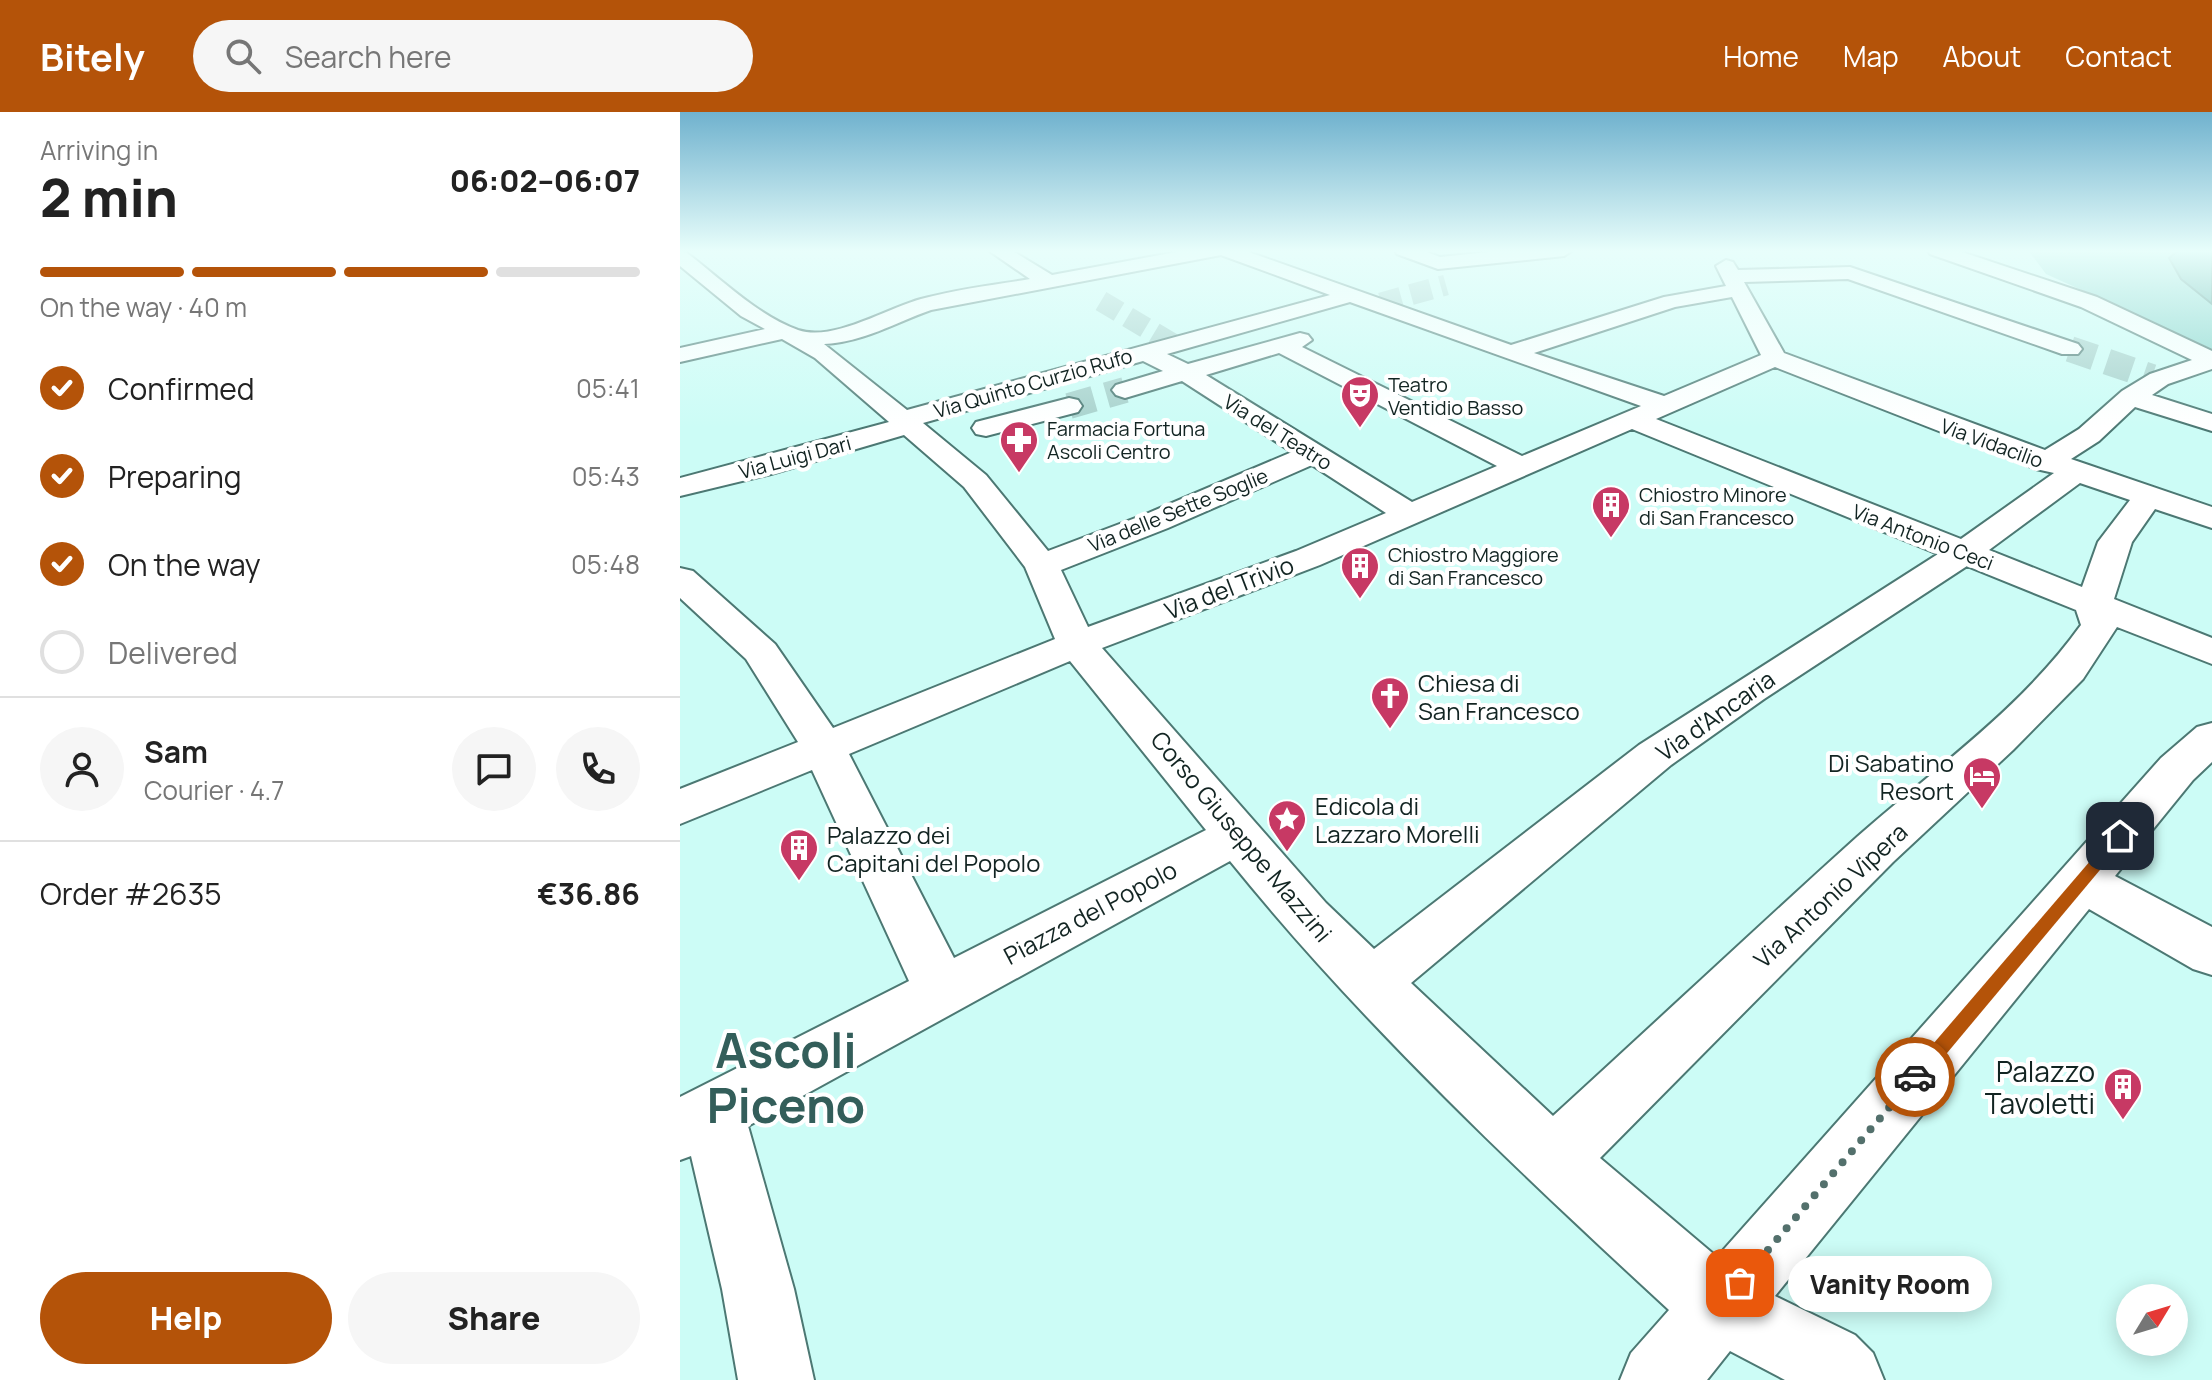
<!DOCTYPE html>
<meta charset="utf-8">
<style>
:root{--surface:#fff;--page:#f6f6f6;--text:#222;--muted:#767676;--line:#e0e0e0;--accent:#b45309}
body{margin:0;font-family:Manrope,sans-serif;background:var(--page);color:var(--text);height:100vh;display:flex;flex-direction:column;font-size:30px;white-space:nowrap}
*{box-sizing:border-box;margin:0}
p{font-size:26px;color:var(--muted)}
.icon{flex:none;width:44px;height:44px;fill:none;stroke:currentColor;stroke-width:2;stroke-linecap:round;stroke-linejoin:round}
.map{position:relative;flex:1;overflow:hidden}
.details{display:flex;flex-direction:column;background:var(--surface);width:680px}
.details>*{flex:none}
.needle{width:52px;rotate:52deg}
.tools{position:absolute;left:1436px;top:1172px;display:grid;gap:16px}
.tools a{display:grid;place-items:center;width:72px;height:72px;border-radius:50%;background:var(--surface);box-shadow:0 4px 20px #0003;font-size:40px}
.pin{position:absolute;display:grid;place-items:center;width:68px;height:68px;color:#fff;margin:-34px;border-radius:16px;box-shadow:0 4px 12px #0006}
.courier{position:absolute;display:grid;place-items:center;width:80px;height:80px;margin:-40px;border:6px solid #b45309;border-radius:50%;background:#fff;color:#222;box-shadow:0 2px 10px #0007}
.bubble{position:absolute;height:56px;border-radius:28px;background:var(--surface);box-shadow:0 4px 20px #0003;font-size:26px;font-weight:800;line-height:56px;text-align:center}
.overview em{font-style:normal;font-weight:800}
.overview div{display:flex;flex-direction:column-reverse}
.overview{display:flex;align-items:center;justify-content:space-between;height:136px;padding:0 40px}
h1{font-size:52px;font-weight:800;line-height:60px}
.bar{display:grid;grid-template-columns:repeat(4,1fr);gap:12px 8px;align-content:center;height:96px;padding:0 40px}
.bar i{height:10px;border-radius:6px;background:var(--line)}
.bar .current{background:var(--accent)}
.bar p{grid-column:span 4}
.line{display:flex;align-items:center;gap:20px;padding:0 40px;border-top:2px solid var(--line)}
.line div{flex:1}
.round{display:grid;place-items:center;flex:none;width:84px;height:84px;border-radius:42px;background:var(--page)}
ol{padding:0 40px;list-style:none}
li{display:flex;align-items:center;gap:24px;height:88px}
li p{margin-inline-start:auto}
li .icon{padding:8px;border-radius:50%;background:var(--accent);color:#fff;stroke-width:4}
li:last-child{color:var(--muted)}
li i{width:44px;height:44px;border:4px solid var(--line);border-radius:50%}
.cta{display:flex;gap:16px;margin-top:auto;padding:16px 40px}
.cta a{flex:1;height:92px;border-radius:48px;background:var(--accent);color:#fff;font-size:32px;font-weight:800;line-height:92px;text-align:center}
.cta a+a{background:var(--page);color:var(--text)}
header{display:flex;align-items:center;gap:48px;box-sizing:border-box;height:112px;padding:0 40px;background:var(--accent);color:#fff}
header strong{font-size:38px}
nav{display:flex;gap:44px;margin-inline-start:auto;font-size:28px}
.search{width:560px;height:72px;background:var(--page);display:flex;align-items:center;gap:20px;box-sizing:border-box;padding:0 28px;border-radius:44px;color:var(--muted);font-size:30px}
main{display:flex;flex:1;min-height:0}
.map>svg:first-child{display:block}
.green{fill:#89d4cc}
.water{fill:#5daea6;stroke:#46857e;stroke-width:2}
.lines{fill:none;stroke-linecap:round;stroke-linejoin:round}
.street-tunnel-far1{stroke:#a7d1cc;stroke-width:21;stroke-dasharray:21 10;stroke-linecap:butt}
.street-tunnel{stroke:#a7d1cc;stroke-width:26;stroke-dasharray:26 13;stroke-linecap:butt}
.street-casing{stroke:#4c7873;stroke-width:4}
.street{fill:#fff;fill-rule:evenodd}
.route{fill:#b45309}
.done{stroke:#53706c;stroke-width:8;stroke-dasharray:0 14.4}
.labels{text-anchor:middle;dominant-baseline:central;stroke-width:8;stroke-linejoin:round;paint-order:stroke}
.far-street-label{font-size:20px;fill:#122422;stroke:#fff}
.far-poi-label{font-size:20px;fill:#122422;stroke:#fff;text-anchor:start}
.street-label{font-size:24px;fill:#122422;stroke:#fff}
.poi-label{font-size:24px;fill:#122422;stroke:#fff;text-anchor:start}
.near-poi-label{font-size:28px;fill:#122422;stroke:#fff;text-anchor:end}
.near-town-label{font-size:48px;font-weight:bold;fill:#335e5a;stroke:#fff}
</style>
<header>
<strong>Bitely</strong>
<div class="search"><svg class="icon" aria-label="search" viewBox="0 0 24 24"><circle cx="10" cy="10" r="6"/><path d="M15 15l6 6"/></svg>Search here</div>
<nav><a>Home</a><a>Map</a><a>About</a><a>Contact</a></nav>
</header>
<main>
<section class="details">
<div class="overview"><div><h1>2 min</h1><p>Arriving in</p></div><em>06:02–06:07</em></div>
<div class="bar"><i class="current"></i><i class="current"></i><i class="current"></i><i></i><p>On the way · 40 m</p></div>
<ol>
<li><svg class="icon" aria-label="check" viewBox="0 0 24 24"><path d="M5 12l5 5 9-10"/></svg>Confirmed<p>05:41</p></li>
<li><svg class="icon" aria-label="check" viewBox="0 0 24 24"><path d="M5 12l5 5 9-10"/></svg>Preparing<p>05:43</p></li>
<li><svg class="icon" aria-label="check" viewBox="0 0 24 24"><path d="M5 12l5 5 9-10"/></svg>On the way<p>05:48</p></li>
<li><i></i>Delivered</li>
</ol>
<div class="line" style="height:144px"><a class="round"><svg class="icon" aria-label="person" viewBox="0 0 24 24"><circle cx="12" cy="8" r="4"/><path d="M4 21q1-7 8-7t8 7"/></svg></a><div><b>Sam</b><p>Courier · 4.7</p></div><a class="round"><svg class="icon" aria-label="chat" viewBox="0 0 24 24"><path d="M4 5h16v11H9l-5 4z"/></svg></a><a class="round"><svg class="icon" aria-label="phone" viewBox="0 0 24 24"><path d="M5 4h4l2 5-3 2q2 4 5 5l2-3 5 2v4C11 20 4 13 5 4z"/></svg></a></div>
<div class="line" style="height:104px"><div>Order #2635</div><b>€36.86</b></div>
<div class="cta"><a>Help</a><a>Share</a></div>
</section>
<div class="map">
<svg width="1532" height="1268" viewBox="0 0 1532 1268">
<rect width="100%" height="100%" fill="#ccfcf6"/>
<path class="green" d="M 1348,138 L 1499,138 L 1490,146 L 1501,167 L 1532,192 L 1532,237 L 1366,162 Z"/>
<path class="water" d="M 1499,138 L 1532,138 L 1532,192 L 1501,167 L 1489,146 Z"/>
<g class="lines">
<path class="street-tunnel-far1" d="M 421,189 L 493,232
M 701,191 L 766,173"/>
<path class="street-tunnel" d="M 1390,237 L 1472,265
M 389,294 L 445,278"/>
<defs>
<path id="street" d="M 308,138 L 331,138 L 372,163 L 507,138 L 563,138 L 831,233 L 984,185 L 1046,174 L 1036,154 L 1046,148 L 1053,150 L 1058,158 L 1170,155 L 1398,232 L 1402,237 L 1398,242 L 1382,242 L 1168,167 L 1064,170 L 1104,241 L 1365,338 L 1399,317 L 1442,279 L 1470,262 L 1512,248 L 1401,195 L 1250,142 L 1248,138 L 1276,138 L 1417,185 L 1532,239 L 1532,257 L 1488,272 L 1472,283 L 1532,302 L 1532,319 L 1455,295 L 1419,329 L 1391,347 L 1532,395 L 1532,416 L 1475,397 L 1452,430 L 1434,487 L 1532,526 L 1532,552 L 1437,515 L 1403,567 L 1333,638 L 1213,750 L 920,1046 L 1037,1145 L 1481,646 L 1517,615 L 1532,611 L 1532,650 L 1513,668 L 1435,764 L 1532,815 L 1532,863 L 1513,857 L 1409,797 L 1095,1184 L 1175,1223 L 1193,1241 L 1204,1268 L 1105,1268 L 1050,1239 L 1027,1268 L 940,1268 L 951,1241 L 989,1198 C 836,1057 681,911 550,749 L 68,1014 L 114,1177 L 134,1268 L 58,1268 L 42,1177 L 11,1044 L 0,1048 L 0,985 L 229,869 L 132,658 L 0,712 L 0,677 L 118,630 L 66,547 L 0,486 L 0,456 L 13,459 L 95,532 L 153,616 L 375,527 L 345,455 L 284,375 L 224,323 L 91,362 L 0,384 L 0,366 L 209,310 L 135,246 L 102,227 L 0,250 L 0,236 L 85,217 L 61,204 L 0,154 L 0,139 L 7,141 C 41,167 77,203 118,218 C 154,230 207,196 241,187 C 277,177 314,173 350,167 ZM 541,143 L 650,183 L 227,298 L 144,232 C 184,230 214,211 251,198 ZM 1052,185 L 1081,243 L 984,284 L 854,241 L 995,195 ZM 670,190 L 961,294 L 842,344 L 622,235 L 632,228 L 628,223 L 620,221 L 508,252 L 487,242 ZM 599,241 L 817,354 L 732,390 L 526,263 ZM 463,249 L 483,259 L 436,273 L 432,278 L 436,283 L 445,286 L 502,269 L 612,340 L 466,402 L 368,439 L 306,363 L 243,311 ZM 1095,255 L 1356,357 L 1374,361 L 1281,427 L 976,307 ZM 952,317 L 1258,442 L 959,633 L 694,837 L 646,791 L 422,536 L 640,453 ZM 632,353 L 706,401 L 616,439 L 408,515 L 381,458 L 488,416 ZM 1400,371 L 1450,388 L 1418,430 L 1402,475 L 1309,438 ZM 1287,454 L 1396,498 L 1401,513 C 1341,597 1254,657 1177,725 C 1075,817 975,911 873,1004 L 731,871 L 991,653 L 1084,587 ZM 390,549 L 526,718 L 274,846 L 169,642 Z
M 715,138 L 742,138 L 760,145 L 827,138 L 893,138 L 884,144 L 758,157 L 717,142 Z
M 389,286 L 398,288 L 402,294 L 398,300 L 306,324 L 296,322 L 292,316 L 296,310 Z"/>
</defs>
<use href="#street" class="street-casing"/>
<use href="#street" class="street"/>
</g>
<linearGradient id="sky" x2="0" y2="1"><stop stop-color="#70b2ce"/><stop offset="0.44" stop-color="#e8fefb"/><stop offset="1" stop-color="#e8fefb" stop-opacity="0"/></linearGradient>
<rect width="1532" height="316" fill="url(#sky)"/>
<path class="route" d="M 1440,719 L 1445,720 L 1445,728 L 1242,971 L 1229,971 L 1226,965 L 1229,960 L 1435,720 Z"/>
<g class="lines">
<path class="done" d="M 1060,1171 L 1235,965"/>
</g>
<defs>
<symbol id="theatre-pin" viewBox="-11 -11 22 30"><path d="M0 17L-7.5 6A9.5 9.5 0 1 1 7.5 6Z" fill="#c73964" stroke="#fff"/><path d="M-5-5.5Q0-4 5-5.5V0Q5 5 0 6Q-5 5-5 0ZM-3.3-2.5H-1v1.5H-3.3ZM1-2.5H3.3v1.5H1ZM-2.8 1Q0 5.5 2.8 1Z" fill="#fff"/></symbol>
<symbol id="pharmacy-pin" viewBox="-11 -11 22 30"><path d="M0 17L-7.5 6A9.5 9.5 0 1 1 7.5 6Z" fill="#c73964" stroke="#fff"/><path d="M-2-6h4v4h4v4h-4v4h-4v-4h-4v-4h4Z" fill="#fff"/></symbol>
<symbol id="building-pin" viewBox="-11 -11 22 30"><path d="M0 17L-7.5 6A9.5 9.5 0 1 1 7.5 6Z" fill="#c73964" stroke="#fff"/><path d="M-4-6H4V6H1V3H-1V6H-4ZM-2.5-4.3h1.7v1.8h-1.7ZM.8-4.3h1.7v1.8H.8ZM-2.5-1h1.7V.8h-1.7ZM.8-1h1.7V.8H.8Z" fill="#fff"/></symbol>
<symbol id="church-pin" viewBox="-11 -11 22 30"><path d="M0 17L-7.5 6A9.5 9.5 0 1 1 7.5 6Z" fill="#c73964" stroke="#fff"/><path d="M-1.2-6h2.4v3.5h3.3v2.4h-3.3V6h-2.4V-.1h-3.3v-2.4h3.3Z" fill="#fff"/></symbol>
<symbol id="hotel-pin" viewBox="-11 -11 22 30"><path d="M0 17L-7.5 6A9.5 9.5 0 1 1 7.5 6Z" fill="#c73964" stroke="#fff"/><path d="M-6-4.5h1.5V1H6V5H4.5V3h-9V5H-6ZM-4 0a1.8 1.8 0 1 1 3.6 0ZM.5 0V-2.5h3Q6-2.5 6 0Z" fill="#fff"/></symbol>
<symbol id="sight-pin" viewBox="-11 -11 22 30"><path d="M0 17L-7.5 6A9.5 9.5 0 1 1 7.5 6Z" fill="#c73964" stroke="#fff"/><path d="M0-6L1.8-2.2L6-1.7L2.9 1.2L3.7 5.4L0 3.3L-3.7 5.4L-2.9 1.2L-6-1.7L-1.8-2.2Z" fill="#fff"/></symbol>
</defs>
<g fill-rule="evenodd">
<use href="#theatre-pin" x="658" y="261" width="44" height="60"/>
<use href="#pharmacy-pin" x="317" y="306" width="44" height="60"/>
<use href="#building-pin" x="909" y="371" width="44" height="60"/>
<use href="#building-pin" x="658" y="432" width="44" height="60"/>
<use href="#church-pin" x="688" y="562" width="44" height="60"/>
<use href="#hotel-pin" x="1280" y="642" width="44" height="60"/>
<use href="#sight-pin" x="585" y="685" width="44" height="60"/>
<use href="#building-pin" x="97" y="714" width="44" height="60"/>
<use href="#building-pin" x="1421" y="953" width="44" height="60"/>
</g>
<g class="labels">
<g class="far-street-label">
<text transform="translate(353 271) rotate(-16)">Via Quinto Curzio Rufo</text>
<text transform="translate(598 320) rotate(32)">Via del Teatro</text>
<text transform="translate(1312 331) rotate(20)">Via Vidacilio</text>
<text transform="translate(115 345) rotate(-15)">Via Luigi Dari</text>
<text transform="translate(498 398) rotate(-22)">Via delle Sette Soglie</text>
<text transform="translate(1243 425) rotate(21)">Via Antonio Ceci</text>
</g>
<g class="far-poi-label">
<text x="708" y="272">Teatro<tspan x="708" dy="23">Ventidio Basso</tspan></text>
<text x="367" y="316">Farmacia Fortuna<tspan x="367" dy="23">Ascoli Centro</tspan></text>
<text x="959" y="382">Chiostro Minore<tspan x="959" dy="23">di San Francesco</tspan></text>
<text x="708" y="442">Chiostro Maggiore<tspan x="708" dy="23">di San Francesco</tspan></text>
</g>
<g class="street-label">
<text transform="translate(549 475) rotate(-21)">Via del Trivio</text>
<text transform="translate(1035 603) rotate(-35)">Via d'Ancaria</text>
<text transform="translate(562 724) rotate(50)">Corso Giuseppe Mazzini</text>
<text transform="translate(1150 783) rotate(-43)">Via Antonio Vipera</text>
<text transform="translate(410 800) rotate(-28)">Piazza del Popolo</text>
</g>
<g class="poi-label">
<text x="738" y="570">Chiesa di<tspan x="738" dy="28">San Francesco</tspan></text>
<text x="1274" y="650" text-anchor="end">Di Sabatino<tspan x="1274" dy="28">Resort</tspan></text>
<text x="635" y="693">Edicola di<tspan x="635" dy="28">Lazzaro Morelli</tspan></text>
<text x="147" y="722">Palazzo dei<tspan x="147" dy="28">Capitani del Popolo</tspan></text>
</g>
<g class="near-poi-label">
<text x="1415" y="959">Palazzo<tspan x="1415" dy="32">Tavoletti</tspan></text>
</g>
<g class="near-town-label">
<text x="106" y="937">Ascoli<tspan x="106" dy="55">Piceno</tspan></text>
</g>
</g>
</svg>
<div class="tools">
<a><svg class="needle" viewBox="-14 -14 28 28"><path d="M0-13l5 13h-10z" fill="#e53935"/><path d="M0 13l5-13h-10z" fill="#767676"/></svg></a>
</div>
<div class="pin" style="left:1060px;top:1171px;background:#ea580c"><svg class="icon" aria-label="bag" viewBox="0 0 24 24"><path d="M5 8h14l-1 12H6zM9 8a3 3 0 0 1 6 0"/></svg></div>
<div class="pin" style="left:1440px;top:724px;background:#1f2937"><svg class="icon" aria-label="home" viewBox="0 0 24 24"><path d="M3 11l9-7 9 7M6 9v11h12V9"/></svg></div>
<div class="courier" style="left:1235px;top:965px"><svg class="icon" aria-label="car" viewBox="0 0 24 24"><path d="M5 17H2v-5l4-1 3-4h7l3 4 3 1v5h-3M9 17h6M6 11h13"/><circle cx="7" cy="17" r="2"/><circle cx="17" cy="17" r="2"/></svg></div>
<div class="bubble" style="left:1108px;top:1144px;width:204px">Vanity Room</div>
</div>
</main>
